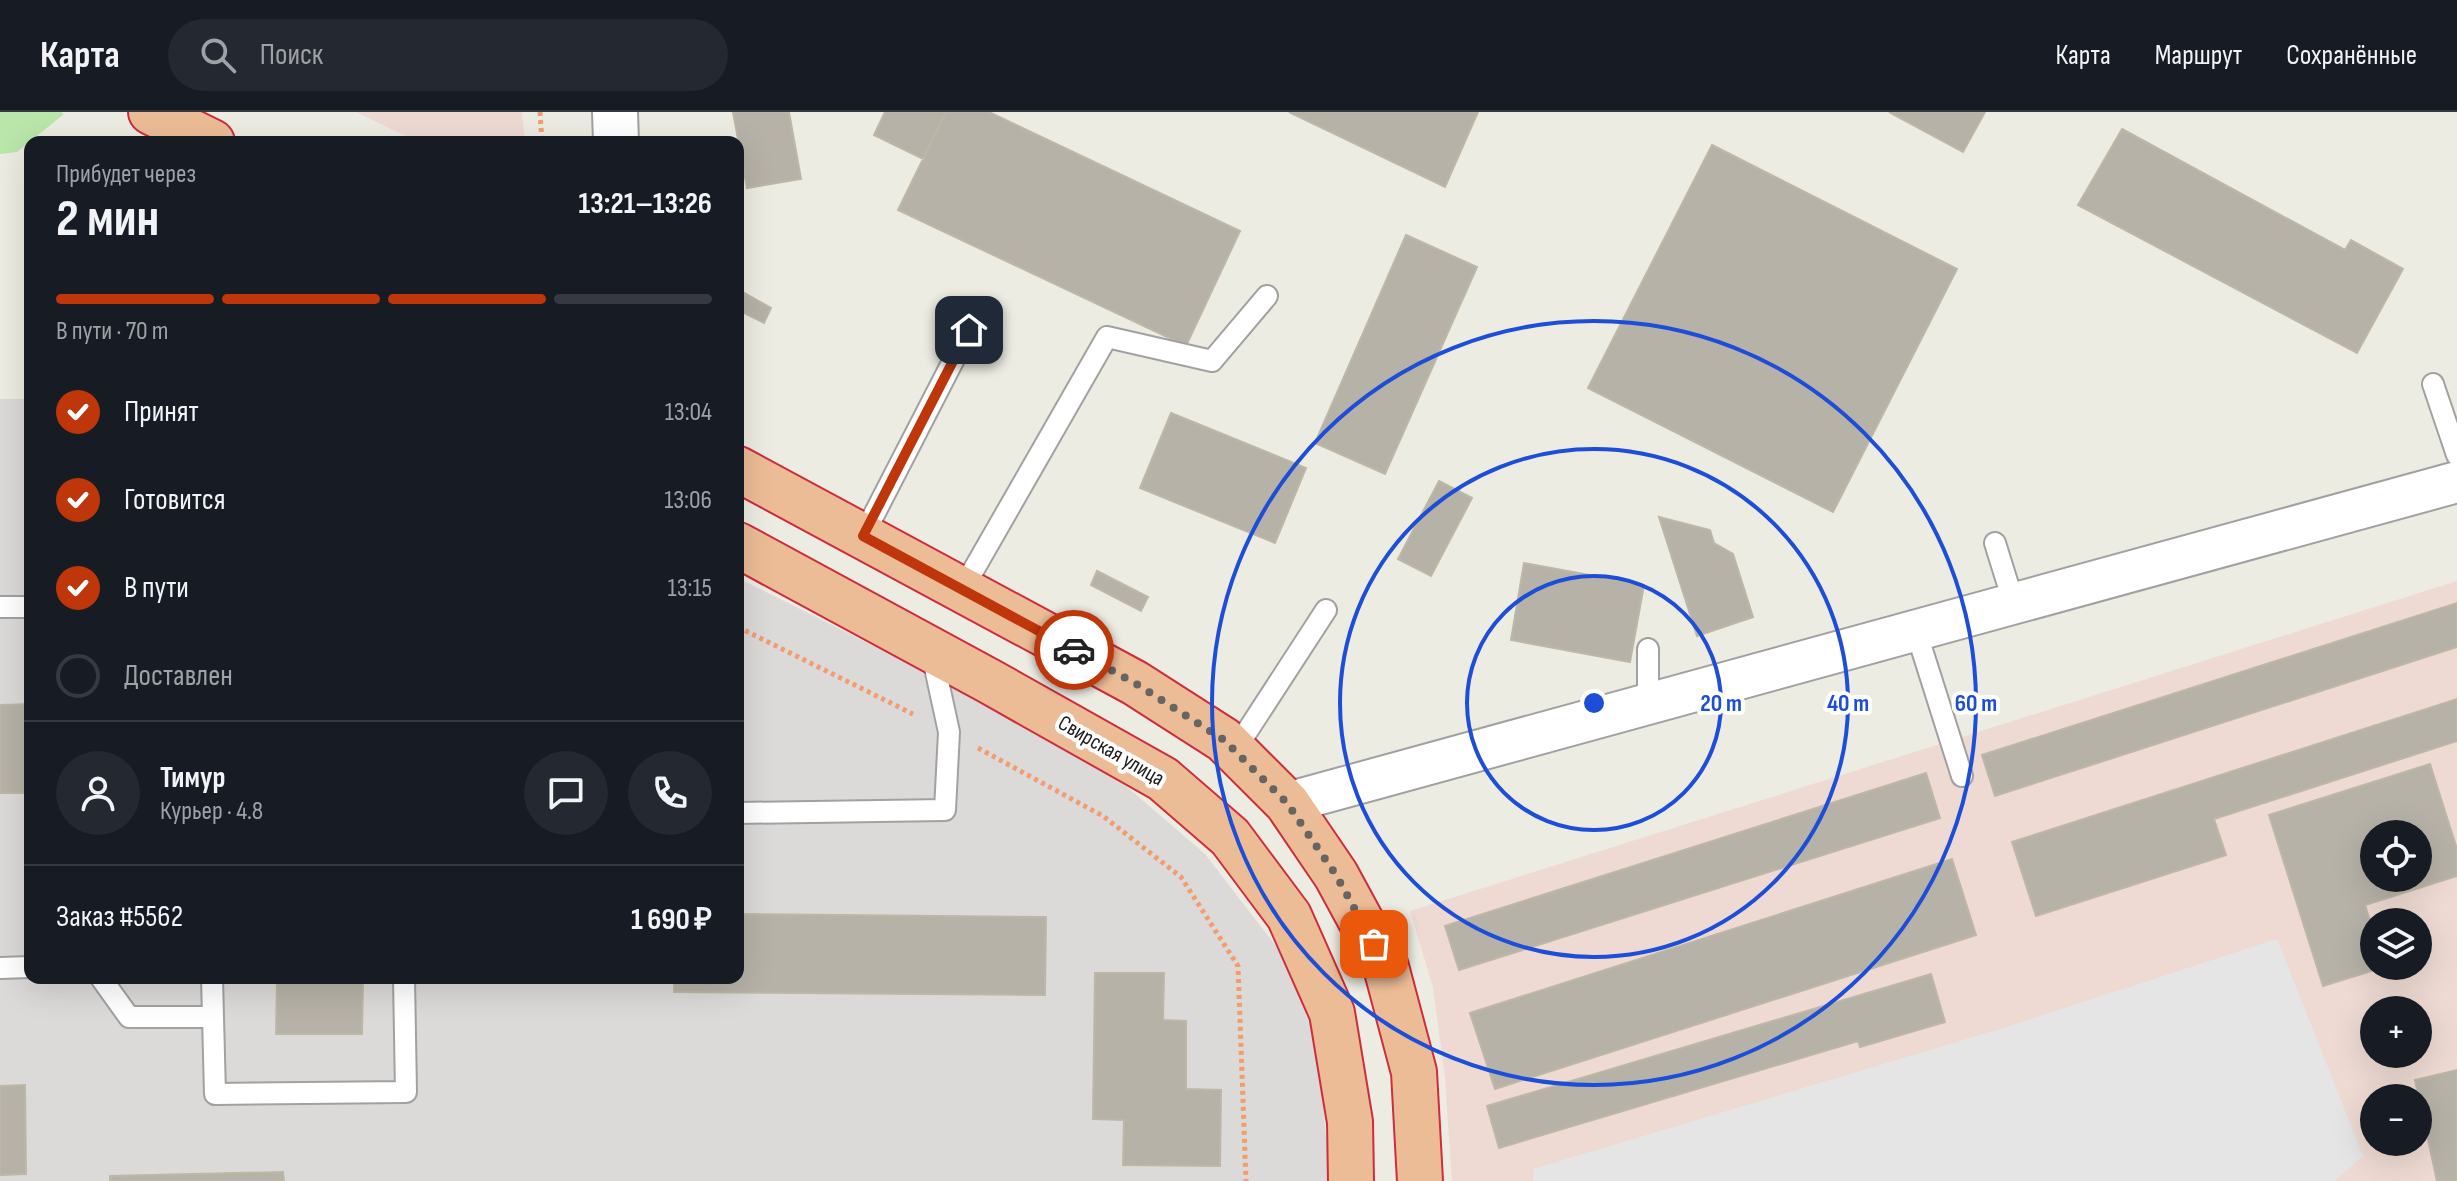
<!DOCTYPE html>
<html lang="ru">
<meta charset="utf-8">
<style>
:root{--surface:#171b24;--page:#242831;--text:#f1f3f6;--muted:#9ea1a6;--line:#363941;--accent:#bf360a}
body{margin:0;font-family:"Sofia Sans Condensed",sans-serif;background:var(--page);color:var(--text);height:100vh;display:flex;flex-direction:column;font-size:30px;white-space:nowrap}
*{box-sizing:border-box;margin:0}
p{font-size:26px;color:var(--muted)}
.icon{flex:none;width:44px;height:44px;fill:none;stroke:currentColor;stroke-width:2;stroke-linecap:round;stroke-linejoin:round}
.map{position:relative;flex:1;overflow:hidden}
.side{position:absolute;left:24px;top:24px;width:720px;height:848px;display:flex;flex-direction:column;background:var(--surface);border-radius:16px;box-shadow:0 8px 32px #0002}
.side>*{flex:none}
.tools{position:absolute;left:2360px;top:708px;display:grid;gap:16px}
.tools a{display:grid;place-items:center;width:72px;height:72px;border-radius:50%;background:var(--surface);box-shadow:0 8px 32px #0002;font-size:40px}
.pin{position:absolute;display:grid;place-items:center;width:68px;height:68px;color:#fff;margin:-34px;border-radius:16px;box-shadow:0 4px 12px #0006}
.courier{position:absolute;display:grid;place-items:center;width:80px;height:80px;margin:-40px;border:6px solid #bf360a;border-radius:50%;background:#fff;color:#222;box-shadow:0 2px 10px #0007}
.head em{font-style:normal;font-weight:700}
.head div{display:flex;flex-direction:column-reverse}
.head{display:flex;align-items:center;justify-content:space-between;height:136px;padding:0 32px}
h1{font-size:52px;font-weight:700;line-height:60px}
.bar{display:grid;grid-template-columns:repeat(4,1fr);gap:12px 8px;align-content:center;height:96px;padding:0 32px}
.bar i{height:10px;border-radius:6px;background:var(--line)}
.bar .active{background:var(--accent)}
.bar p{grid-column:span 4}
.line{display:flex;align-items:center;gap:20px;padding:0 32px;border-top:2px solid var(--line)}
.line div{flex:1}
.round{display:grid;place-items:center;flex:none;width:84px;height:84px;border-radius:42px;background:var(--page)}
ol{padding:0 32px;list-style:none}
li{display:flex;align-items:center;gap:24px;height:88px}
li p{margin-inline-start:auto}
li .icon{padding:8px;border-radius:50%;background:var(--accent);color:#fff;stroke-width:4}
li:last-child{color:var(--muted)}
li i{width:44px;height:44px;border:4px solid var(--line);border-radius:50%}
header{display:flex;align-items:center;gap:48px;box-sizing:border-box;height:112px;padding:0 40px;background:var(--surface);border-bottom:2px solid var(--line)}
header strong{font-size:38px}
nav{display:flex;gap:44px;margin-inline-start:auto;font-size:28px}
.search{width:560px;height:72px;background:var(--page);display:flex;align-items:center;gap:20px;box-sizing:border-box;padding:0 28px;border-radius:44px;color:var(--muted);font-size:30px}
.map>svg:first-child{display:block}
.residential{fill:#dbdad9}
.commercial{fill:#eedad2;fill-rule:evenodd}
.grass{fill:#b9e6aa}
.parking{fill:#e5e5e5}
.building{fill:#b7b2a8;stroke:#beb7a6;stroke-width:2;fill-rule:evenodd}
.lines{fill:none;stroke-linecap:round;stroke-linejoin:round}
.service-casing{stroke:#a1a1a1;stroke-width:24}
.minor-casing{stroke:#a1a1a1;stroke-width:44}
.tertiary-casing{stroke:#a1a1a1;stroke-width:48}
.trunk-casing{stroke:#cf2c3c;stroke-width:48}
.path{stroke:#f39c6e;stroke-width:5;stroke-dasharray:4 4;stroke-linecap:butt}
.service{stroke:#fff;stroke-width:20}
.minor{stroke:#fff;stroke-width:40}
.tertiary{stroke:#fff;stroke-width:44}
.trunk{stroke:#ecbc96;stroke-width:44}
.done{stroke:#666562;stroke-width:8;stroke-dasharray:0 14.4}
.route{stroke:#bf360a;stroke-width:10}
.ring{fill:none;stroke:#1d4ed8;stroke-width:4}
.labels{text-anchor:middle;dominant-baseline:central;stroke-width:8;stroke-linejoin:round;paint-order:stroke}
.street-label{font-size:22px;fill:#1d1d1d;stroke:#fff}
.centre{fill:#1d4ed8;stroke:#fff;stroke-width:4}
.ring-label{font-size:24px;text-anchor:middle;font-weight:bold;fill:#1d4ed8;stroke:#fff;stroke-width:8;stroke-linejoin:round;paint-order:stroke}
</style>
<header>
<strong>Карта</strong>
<div class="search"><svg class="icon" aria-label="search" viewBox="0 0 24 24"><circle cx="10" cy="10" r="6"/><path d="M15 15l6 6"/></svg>Поиск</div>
<nav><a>Карта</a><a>Маршрут</a><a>Сохранённые</a></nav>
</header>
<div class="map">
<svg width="2457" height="1069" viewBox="0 0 2457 1069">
<rect width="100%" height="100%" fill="#edece3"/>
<path class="residential" d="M 0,287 L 30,287 L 30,866 L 738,866 L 738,466 L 1000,597 L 1127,675 L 1205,742 L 1285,846 L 1317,931 L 1330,1069 L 0,1069 Z"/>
<path class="commercial" d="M 356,0 L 522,0 L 525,30 L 418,30 Z
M 2457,469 L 2457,1069 L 1452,1069 L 1445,966 L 1433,875 L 1410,799 ZM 2374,722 L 2418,722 L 2418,766 L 2374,766 ZM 2374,810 L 2418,810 L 2418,854 L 2374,854 ZM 2374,898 L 2418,898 L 2418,942 L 2374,942 ZM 2374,986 L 2418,986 L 2418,1030 L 2374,1030 Z"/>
<path class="grass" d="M 0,0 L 61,0 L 64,2 L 17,40 L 0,42 Z"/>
<path class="parking" d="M 2277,827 L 2363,1044 L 2334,1069 L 1533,1069 L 1533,1057 L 2003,916 Z"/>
<path class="building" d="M 733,0 L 789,0 L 801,67 L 747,76 Z
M 885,0 L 946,0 L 923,47 L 874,23 Z
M 946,0 L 989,0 L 1240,119 L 1186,234 L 898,98 Z
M 1289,0 L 1478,0 L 1445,75 Z
M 1889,0 L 1985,0 L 1963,40 Z
M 2122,17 L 2345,138 L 2351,128 L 2403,157 L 2357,241 L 2078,93 Z
M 1712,33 L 1957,157 L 1833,400 L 1588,276 Z
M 1406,123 L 1477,155 L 1385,362 L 1315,331 Z
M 741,179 L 771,196 L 764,211 L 738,198 Z
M 1171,301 L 1306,356 L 1275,431 L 1140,376 Z
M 1439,369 L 1472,386 L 1431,464 L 1398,447 Z
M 1659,405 L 1710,418 L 1714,431 L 1733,442 L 1753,505 L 1697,524 Z
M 1524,451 L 1644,473 L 1630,550 L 1511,528 Z
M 1097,459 L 1148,485 L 1141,499 L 1091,473 Z
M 2457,491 L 2457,535 L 1995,684 L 1982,643 Z
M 2457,587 L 2457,629 L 2214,707 L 2226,743 L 2036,804 L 2012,730 Z
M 30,592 L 30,681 L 0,681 L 0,593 Z
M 2430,652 L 2457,737 L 2457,764 L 2365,793 L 2374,822 L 2374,854 L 2384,855 L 2323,874 L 2269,703 ZM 2374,722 L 2418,722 L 2418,766 L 2374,766 Z
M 1926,661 L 1940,706 L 1459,858 L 1445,814 Z
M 1952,747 L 1976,823 L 1495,977 L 1470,901 Z
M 738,802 L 1046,805 L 1045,883 L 674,880 L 674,866 L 738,866 Z
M 1095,861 L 1164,861 L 1163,908 L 1186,909 L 1186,977 L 1221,978 L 1220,1054 L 1123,1053 L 1124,1008 L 1093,1007 Z
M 1931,862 L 1945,910 L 1860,935 L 1858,929 L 1499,1036 L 1487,994 Z
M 277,866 L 363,866 L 362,922 L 276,922 Z
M 2457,958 L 2457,1069 L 2437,1069 L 2415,968 Z
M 25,973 L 26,1062 L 0,1063 L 0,974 Z
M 283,1060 L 284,1069 L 110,1069 L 110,1064 Z"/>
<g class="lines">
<defs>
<path id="service" d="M 2433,272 L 2457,343
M 863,424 L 969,218
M 1995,431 L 2014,492
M 962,478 L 1107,225 L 1212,249 L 1267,184
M 0,495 L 30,495
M 1916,519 L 1962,664
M 1648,592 L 1648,537
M 1235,638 L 1326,498
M 738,701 L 945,698 L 949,620 L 932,542
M 0,856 L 30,855
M 101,866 L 129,905 L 212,905
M 212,866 L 215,982 L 406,980 L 404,866"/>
<path id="minor" d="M 1287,691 L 2457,370"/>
<path id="tertiary" d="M 615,0 L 616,30"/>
<path id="trunk" d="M 151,0 L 212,30
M 738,357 L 1135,571 L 1224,628 L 1287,691 L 1336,763 L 1386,855 L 1414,960 L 1420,1069
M 738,433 L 989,569 L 1163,667 L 1230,725 L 1289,804 L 1332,901 L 1350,1010 L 1351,1069"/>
</defs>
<use href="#service" class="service-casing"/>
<use href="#minor" class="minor-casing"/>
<use href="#tertiary" class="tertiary-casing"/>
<use href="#trunk" class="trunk-casing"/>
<path class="path" d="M 540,0 L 542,30
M 738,515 L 913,602
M 978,636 L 1103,704 L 1181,765 L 1238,854 L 1246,1069"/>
<use href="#service" class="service"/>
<use href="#minor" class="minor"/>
<use href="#tertiary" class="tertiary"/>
<use href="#trunk" class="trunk"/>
</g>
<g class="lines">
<path class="done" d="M 1074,538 L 1135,571 L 1224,628 L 1287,691 L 1336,763 L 1374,832"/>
<path class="route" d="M 969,218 L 863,424 L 1074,538"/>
</g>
<g class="ring">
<circle cx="1594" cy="591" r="127"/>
<circle cx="1594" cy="591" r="254"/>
<circle cx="1594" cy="591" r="382"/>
</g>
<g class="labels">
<g class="street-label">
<text transform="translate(1111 639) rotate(30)">Свирская улица</text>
</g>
</g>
<circle cx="1594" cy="591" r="12" class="centre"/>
<g class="ring-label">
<text x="1721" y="599">20 m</text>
<text x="1848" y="599">40 m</text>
<text x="1976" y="599">60 m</text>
</g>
</svg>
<div class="tools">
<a><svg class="icon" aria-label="locate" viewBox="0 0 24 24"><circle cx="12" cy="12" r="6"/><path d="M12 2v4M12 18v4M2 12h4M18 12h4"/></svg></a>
<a><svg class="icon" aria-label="layers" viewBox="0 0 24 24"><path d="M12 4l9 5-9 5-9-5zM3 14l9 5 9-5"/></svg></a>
<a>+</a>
<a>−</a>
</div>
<div class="pin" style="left:1374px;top:832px;background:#ea580c"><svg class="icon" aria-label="bag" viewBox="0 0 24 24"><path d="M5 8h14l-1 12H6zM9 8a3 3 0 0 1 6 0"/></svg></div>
<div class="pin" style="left:969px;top:218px;background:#1f2937"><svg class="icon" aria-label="home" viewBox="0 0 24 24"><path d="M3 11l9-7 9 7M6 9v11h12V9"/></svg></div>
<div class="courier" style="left:1074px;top:538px"><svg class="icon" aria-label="car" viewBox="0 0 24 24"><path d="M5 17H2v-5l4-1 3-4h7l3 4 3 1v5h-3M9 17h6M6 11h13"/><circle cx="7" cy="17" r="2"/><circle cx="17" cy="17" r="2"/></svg></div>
<section class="side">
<div class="head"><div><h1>2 мин</h1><p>Прибудет через</p></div><em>13:21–13:26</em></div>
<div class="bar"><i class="active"></i><i class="active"></i><i class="active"></i><i></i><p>В пути · 70 m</p></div>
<ol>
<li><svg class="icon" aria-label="check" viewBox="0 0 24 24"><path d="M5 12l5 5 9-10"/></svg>Принят<p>13:04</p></li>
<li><svg class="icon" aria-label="check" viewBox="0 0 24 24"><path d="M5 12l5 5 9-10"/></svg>Готовится<p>13:06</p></li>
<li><svg class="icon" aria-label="check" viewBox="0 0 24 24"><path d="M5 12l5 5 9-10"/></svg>В пути<p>13:15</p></li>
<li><i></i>Доставлен</li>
</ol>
<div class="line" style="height:144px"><a class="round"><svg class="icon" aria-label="person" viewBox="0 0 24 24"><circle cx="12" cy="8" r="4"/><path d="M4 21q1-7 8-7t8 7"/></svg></a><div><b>Тимур</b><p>Курьер · 4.8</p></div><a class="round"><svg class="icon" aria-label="chat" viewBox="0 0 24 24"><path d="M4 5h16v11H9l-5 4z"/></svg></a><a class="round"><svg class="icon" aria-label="phone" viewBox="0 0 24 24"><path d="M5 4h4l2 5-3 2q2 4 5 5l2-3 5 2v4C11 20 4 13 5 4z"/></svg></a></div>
<div class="line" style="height:104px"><div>Заказ #5562</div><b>1 690 ₽</b></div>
</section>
</div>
